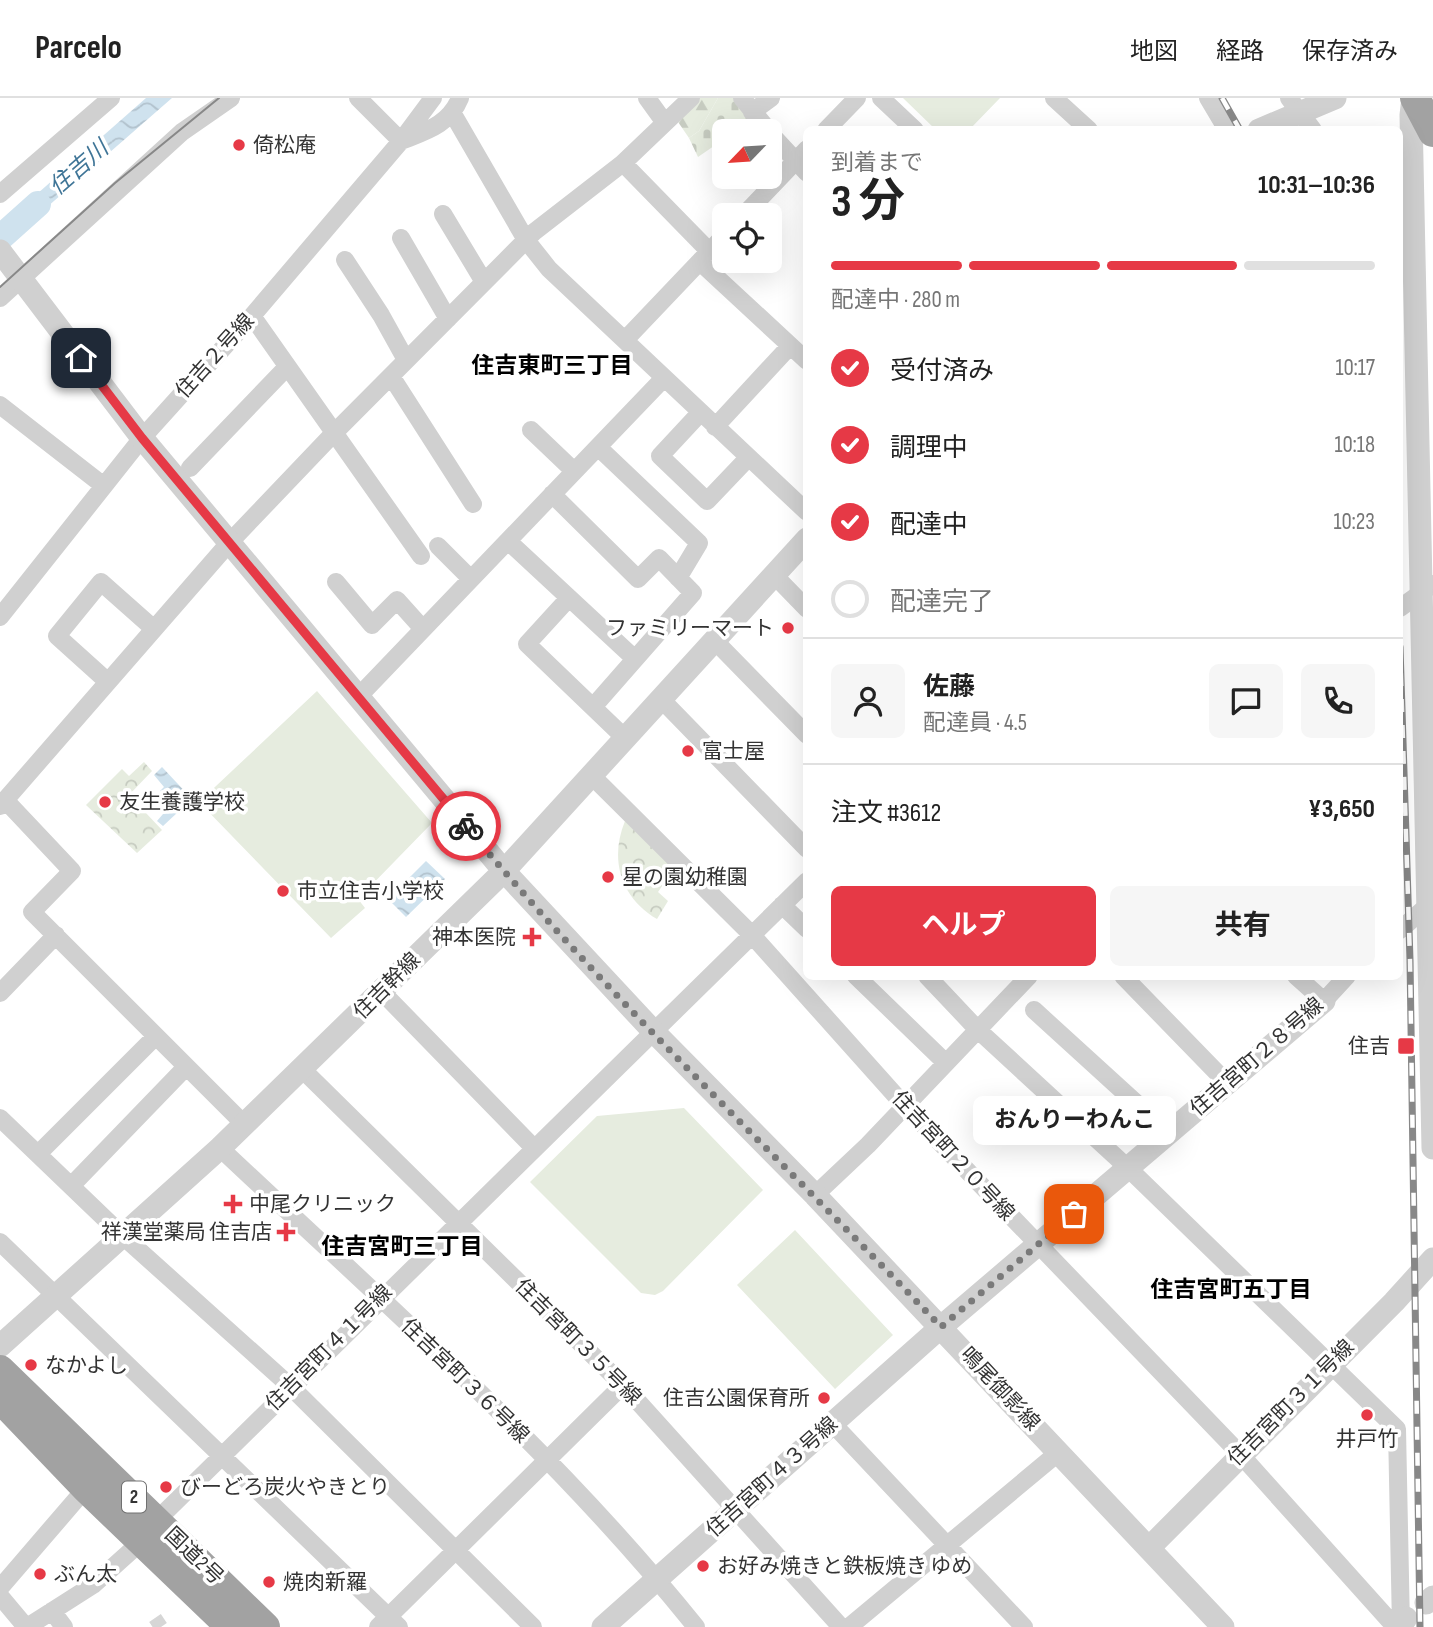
<!DOCTYPE html>
<html lang="ja">
<meta charset="utf-8">
<style>
:root{--surface:#fff;--page:#f6f6f6;--text:#222;--muted:#767676;--line:#e0e0e0;--accent:#e63946}
body{margin:0;font-family:"Sofia Sans Condensed","Noto Sans JP",sans-serif;background:var(--page);color:var(--text);height:100vh;display:flex;flex-direction:column;font-size:26px;white-space:nowrap}
*{box-sizing:border-box;margin:0}
p{font-size:23px;color:var(--muted)}
.icon{flex:none;width:38px;height:38px;fill:none;stroke:currentColor;stroke-width:2;stroke-linecap:round;stroke-linejoin:round}
.map{position:relative;flex:1;overflow:hidden}
.details{position:absolute;left:803px;top:28px;width:600px;height:854px;display:flex;flex-direction:column;background:var(--surface);border-radius:10px;box-shadow:0 7px 28px #0002}
.details>*{flex:none}
.needle{width:46px;rotate:245deg}
.controls{position:absolute;left:712px;top:21px;display:grid;gap:14px}
.controls a{display:grid;place-items:center;width:70px;height:70px;border-radius:10px;background:var(--surface);box-shadow:0 7px 28px #0002;font-size:35px}
.pin{position:absolute;display:grid;place-items:center;width:60px;height:60px;color:#fff;margin:-30px;border-radius:14px;box-shadow:0 4px 10px #0006}
.courier{position:absolute;display:grid;place-items:center;width:70px;height:70px;margin:-35px;border:5px solid #e63946;border-radius:50%;background:#fff;color:#222;box-shadow:0 2px 9px #0007}
.bubble{position:absolute;height:49px;border-radius:10px;background:var(--surface);box-shadow:0 7px 28px #0002;font-size:23px;font-weight:700;line-height:49px;text-align:center}
.head em{font-style:normal;font-weight:700}
.head div{display:flex;flex-direction:column-reverse}
.head{display:flex;align-items:center;justify-content:space-between;height:119px;padding:0 28px}
h1{font-size:46px;font-weight:700;line-height:52px}
.bar{display:grid;grid-template-columns:repeat(4,1fr);gap:10px 7px;align-content:center;height:84px;padding:0 28px}
.bar i{height:9px;border-radius:5px;background:var(--line)}
.bar .selected{background:var(--accent)}
.bar p{grid-column:span 4}
.line{display:flex;align-items:center;gap:18px;padding:0 28px;border-top:2px solid var(--line)}
.line div{flex:1}
.round{display:grid;place-items:center;flex:none;width:74px;height:74px;border-radius:10px;background:var(--page)}
ol{padding:0 28px;list-style:none}
li{display:flex;align-items:center;gap:21px;height:77px}
li p{margin-inline-start:auto}
li .icon{padding:7px;border-radius:50%;background:var(--accent);color:#fff;stroke-width:4}
li:last-child{color:var(--muted)}
li i{width:38px;height:38px;border:4px solid var(--line);border-radius:50%}
.primary-button{display:flex;gap:14px;margin-top:auto;padding:14px 28px}
.primary-button a{flex:1;height:80px;border-radius:10px;background:var(--accent);color:#fff;font-size:28px;font-weight:700;line-height:80px;text-align:center}
.primary-button a+a{background:var(--page);color:var(--text)}
header{display:flex;align-items:center;gap:42px;box-sizing:border-box;height:98px;padding:0 35px;background:var(--surface);border-bottom:2px solid var(--line)}
header strong{font-size:33px}
nav{display:flex;gap:38px;margin-inline-start:auto;font-size:24px}
.map>svg:first-child{display:block}
.forest{fill:url(#forest-firs)}
.cemetery{fill:url(#cemetery-stones)}
.park{fill:url(#park-crowns)}
.pitch{fill:#e6ecdf}
.water{fill:url(#water-waves)}
.lines{fill:none;stroke-linecap:round;stroke-linejoin:round}
.river{stroke:#cfe2ee;stroke-width:26}
.pedestrian-tunnel{stroke:#d6d6d6;stroke-width:14;stroke-dasharray:14 7;stroke-linecap:butt}
.minor{stroke:#d0d0d0;stroke-width:18}
.tertiary{stroke:#d0d0d0;stroke-width:23}
.trunk{stroke:#a2a2a2;stroke-width:30}
.tram{stroke:#888;stroke-width:2}
.rail-casing{stroke:#888;stroke-width:7}
.rail{stroke:#fff;stroke-width:4.5;stroke-dasharray:13;stroke-linecap:butt}
.done{stroke:#7a7a7a;stroke-width:7;stroke-dasharray:0 12.6}
.route{stroke:#e63946;stroke-width:9}
.poi-dot{fill:#e63946;stroke:#fff;stroke-width:2.5}
.labels{text-anchor:middle;dominant-baseline:central;stroke-width:7;stroke-linejoin:round;paint-order:stroke}
.shield{fill:#fff;stroke:#707070;stroke-width:2}
.shield-label{font-size:19px;font-weight:bold;fill:#333}
.poi-label{font-size:21px;fill:#333;stroke:#fff;text-anchor:start}
.street-label{font-size:21px;fill:#333;stroke:#fff}
.water-label{font-size:23px;font-style:italic;fill:#3f7597;stroke:#fff}
.neighbourhood-label{font-size:23px;font-weight:bold;fill:#000;stroke:#fff}
</style>
<header>
<strong>Parcelo</strong>
<nav><a>地図</a><a>経路</a><a>保存済み</a></nav>
</header>
<div class="map">
<svg width="1433" height="1529" viewBox="0 0 1433 1529">
<defs>
<pattern id="forest-firs" width="22" height="20" patternUnits="userSpaceOnUse" patternTransform="scale(1.75)"><rect width="22" height="20" fill="#e6ecdf"/><path d="M5 1l3.5 6h-7zM16 11l3.5 6h-7z" fill="#c6cbc0"/></pattern>
<pattern id="cemetery-stones" width="16" height="16" patternUnits="userSpaceOnUse" patternTransform="scale(1.75)"><rect width="16" height="16" fill="#e6ecdf"/><path d="M2 7V4a2 2 0 0 1 4 0v3zM10 15v-3a2 2 0 0 1 4 0v3z" fill="#c6cbc0"/></pattern>
<pattern id="park-crowns" width="20" height="18" patternUnits="userSpaceOnUse" patternTransform="scale(1.75)"><rect width="20" height="18" fill="#e6ecdf"/><path d="M2 6a3 3 0 1 1 6 0M12 15a3 3 0 1 1 6 0" fill="none" stroke="#c6cbc0"/></pattern>
<pattern id="water-waves" width="16" height="10" patternUnits="userSpaceOnUse" patternTransform="scale(1.75)"><rect width="16" height="10" fill="#cfe2ee"/><path d="M0 5q4-4 8 0t8 0" fill="none" stroke="#b2c2cd"/></pattern>
</defs>
<rect width="100%" height="100%" fill="#fff"/>
<path class="forest" d="M 698,0 L 718,0 L 699,33 L 689,40 L 676,21 Z"/>
<path class="cemetery" d="M 718,0 L 735,0 L 751,22 L 735,33 L 724,33 L 724,41 L 698,59 L 689,40 L 699,33 Z"/>
<path class="park" d="M 144,664 L 152,673 L 129,697 L 162,732 L 137,755 L 86,707 L 122,671 L 129,678 Z
M 625,723 L 674,771 L 658,794 L 668,803 L 657,821 C 621,800 609,762 625,723 Z"/>
<path class="pitch" d="M 903,0 L 1000,0 L 970,31 L 936,32 Z
M 317,593 L 432,725 L 358,801 L 365,810 L 331,840 L 199,704 Z
M 684,1010 L 763,1092 L 663,1193 L 655,1197 L 641,1195 L 530,1084 L 597,1018 Z
M 795,1132 L 893,1237 L 835,1291 L 737,1187 Z"/>
<path class="water" d="M 146,0 L 172,0 L 15,137 L 11,129 L 4,125 Z
M 162,669 L 192,701 L 163,728 L 157,723 L 163,716 L 153,705 L 163,696 L 160,693 L 164,689 L 154,677 Z
M 426,763 L 445,781 L 406,819 L 388,801 Z"/>
<g class="lines">
<path class="river" d="M 0,140 L 38,106"/>
<path class="pedestrian-tunnel" d="M 155,1520 L 161,1529"/>
<path class="minor" d="M 358,0 L 401,43 C 426,33 449,27 460,0
M 647,0 L 665,25
M 742,0 L 769,33
M 881,0 L 915,32
M 1054,0 L 1089,32
M 1208,0 L 1227,32
M 1289,0 L 1313,32
M 752,14 L 771,0
M 453,16 L 526,142 L 549,171 L 807,414
M 826,32 L 857,0
M 770,35 L 807,75
M 623,65 L 710,154
M 0,96 L 111,0
M 443,116 L 484,184
M 744,117 L 807,51
M 401,140 L 448,221
M 345,162 L 381,217 L 406,262
M 700,164 L 807,263
M 0,200 L 182,34 L 231,0
M 252,218 L 421,458
M 625,242 L 724,138
M 391,278 L 473,406
M 0,307 L 104,388
M 700,315 L 660,358 L 707,403 L 748,360
M 715,329 L 790,248
M 531,332 L 574,373
M 598,349 L 699,445 L 678,480
M 190,370 L 287,269
M 552,396 L 638,481 L 659,460 L 693,495 L 593,609
M 508,443 L 635,561
M 438,448 L 471,481
M 774,477 L 807,511
M 336,484 L 372,527 L 397,502 L 423,531
M 569,500 L 527,546 L 626,641
M 1400,510 L 1433,486
M 0,519 L 142,340 L 252,218 L 401,43 L 433,0
M 714,542 L 807,637
M 108,584 L 57,538 L 101,484 L 154,531
M 359,598 L 663,281
M 661,601 L 807,751
M 592,678 L 752,837 L 904,1007 L 1240,1356 L 1389,1522 L 1401,1528
M 5,702 L 72,773 L 32,814 L 244,1026
M 0,708 L 229,445 L 333,336 L 534,134 L 623,65 L 691,0
M 782,807 L 807,831
M 1400,832 L 1426,809
M 856,878 L 946,965
M 927,878 L 978,932 L 1128,1070 L 1397,1331 L 1401,1529
M 1123,878 L 1227,985
M 1296,878 L 1324,903 L 1347,878
M 382,894 L 533,1049
M 0,895 L 56,837
M 1034,912 L 1169,1035
M 303,972 L 623,1287 L 841,1529
M 0,1020 L 124,1139 L 290,1288 L 533,1529
M 220,1050 C 383,1204 555,1353 696,1529
M 38,1056 L 155,939
M 71,1088 L 186,969
M 815,1097 L 868,1047 L 1029,878
M 0,1144 L 399,1529
M 832,1325 L 1024,1529
M 157,1422 L 807,783
M 0,1490 L 86,1390
M 0,1498 L 26,1529
M 52,1513 L 64,1529
M 27,1529 L 93,1487 L 142,1443
M 378,1529 L 623,1287
M 849,1529 L 1059,1354"/>
<path class="tertiary" d="M 1413,0 L 1411,17 L 1433,1050
M 1259,32 L 1335,0
M 0,153 L 142,340 L 504,773 L 653,933 L 815,1097 L 1223,1529
M 0,1248 L 220,1050 L 504,773 L 807,441
M 1149,1450 L 1394,1204 L 1433,1161
M 1426,1505 L 1433,1499
M 603,1529 L 941,1229 L 1324,903
M 1400,1529 L 1406,1520"/>
<path class="trunk" d="M 1415,0 L 1433,34
M 0,1272 L 265,1529
M 0,1300 L 86,1390 L 231,1529"/>
<path class="tram" d="M 0,189 L 115,85 L 219,0"/>
<defs>
<path id="rail" d="M 1222,0 L 1240,32
M 1400,549 L 1410,862 L 1420,1529"/>
</defs>
<use href="#rail" class="rail-casing"/>
<use href="#rail" class="rail"/>
</g>
<g class="lines">
<path class="done" d="M 466,728 C 611,904 784,1063 941,1229 L 1074,1116"/>
<path class="route" d="M 81,260 L 142,340 L 466,728"/>
</g>
<g class="poi-dot">
<circle cx="239" cy="47" r="7"/>
<circle cx="788" cy="530" r="7"/>
<circle cx="688" cy="653" r="7"/>
<circle cx="105" cy="704" r="7"/>
<circle cx="608" cy="779" r="7"/>
<circle cx="283" cy="793" r="7"/>
<path d="M528.5 828.5h7v7h7v7h-7v7h-7v-7h-7v-7h7z"/>
<rect x="1397" y="939" width="18" height="18" rx="3.5"/>
<path d="M229.5 1095.5h7v7h7v7h-7v7h-7v-7h-7v-7h7z"/>
<path d="M282.5 1123.5h7v7h7v7h-7v7h-7v-7h-7v-7h7z"/>
<circle cx="31" cy="1267" r="7"/>
<circle cx="824" cy="1300" r="7"/>
<circle cx="1367" cy="1317" r="7"/>
<circle cx="166" cy="1389" r="7"/>
<circle cx="703" cy="1468" r="7"/>
<circle cx="40" cy="1476" r="7"/>
<circle cx="269" cy="1484" r="7"/>
</g>
<g class="labels">
<rect class="shield" x="122" y="1383.5" width="24" height="31" rx="5"/>
<g class="shield-label">
<text x="134" y="1399">2</text>
</g>
<g class="poi-label">
<text x="253" y="47">倚松庵</text>
<text x="774" y="530" text-anchor="end">ファミリーマート</text>
<text x="702" y="653">富士屋</text>
<text x="119" y="704">友生養護学校</text>
<text x="622" y="779">星の園幼稚園</text>
<text x="297" y="793">市立住吉小学校</text>
<text x="516" y="839" text-anchor="end">神本医院</text>
<text x="1390" y="948" text-anchor="end">住吉</text>
<text x="249" y="1106">中尾クリニック</text>
<text x="272" y="1134" text-anchor="end">祥漢堂薬局 住吉店</text>
<text x="45" y="1267">なかよし</text>
<text x="810" y="1300" text-anchor="end">住吉公園保育所</text>
<text x="1367" y="1341" text-anchor="middle">井戸竹</text>
<text x="180" y="1389">びーどろ炭火やきとり</text>
<text x="717" y="1468">お好み焼きと鉄板焼き ゆめ</text>
<text x="54" y="1476">ぶん太</text>
<text x="283" y="1484">焼肉新羅</text>
</g>
<g class="street-label">
<text transform="translate(215 258) rotate(-48)">住吉２号線</text>
<text transform="translate(387 888) rotate(-45)">住吉幹線</text>
<text transform="translate(1257 959) rotate(-41)">住吉宮町２８号線</text>
<text transform="translate(953 1058) rotate(47)">住吉宮町２０号線</text>
<text transform="translate(578 1244) rotate(45)">住吉宮町３５号線</text>
<text transform="translate(329 1250) rotate(-45)">住吉宮町４１号線</text>
<text transform="translate(465 1283) rotate(44)">住吉宮町３６号線</text>
<text transform="translate(1000 1291) rotate(47)">鳴尾御影線</text>
<text transform="translate(1291 1305) rotate(-45)">住吉宮町３１号線</text>
<text transform="translate(772 1379) rotate(-42)">住吉宮町４３号線</text>
<text transform="translate(194 1458) rotate(44)">国道2号</text>
</g>
<g class="water-label">
<text transform="translate(79 70) rotate(-41)">住吉川</text>
</g>
<g class="neighbourhood-label">
<text x="552" y="268">住吉東町三丁目</text>
<text x="402" y="1149">住吉宮町三丁目</text>
<text x="1231" y="1192">住吉宮町五丁目</text>
</g>
</g>
</svg>
<div class="controls">
<a><svg class="needle" viewBox="-14 -14 28 28"><path d="M0-13l5 13h-10z" fill="#e53935"/><path d="M0 13l5-13h-10z" fill="#767676"/></svg></a>
<a><svg class="icon" aria-label="locate" viewBox="0 0 24 24"><circle cx="12" cy="12" r="6"/><path d="M12 2v4M12 18v4M2 12h4M18 12h4"/></svg></a>
</div>
<div class="pin" style="left:1074px;top:1116px;background:#ea580c"><svg class="icon" aria-label="bag" viewBox="0 0 24 24"><path d="M5 8h14l-1 12H6zM9 8a3 3 0 0 1 6 0"/></svg></div>
<div class="pin" style="left:81px;top:260px;background:#1f2937"><svg class="icon" aria-label="home" viewBox="0 0 24 24"><path d="M3 11l9-7 9 7M6 9v11h12V9"/></svg></div>
<div class="courier" style="left:466px;top:728px"><svg class="icon" aria-label="bike" viewBox="0 0 24 24"><circle cx="6" cy="16" r="4"/><circle cx="18" cy="16" r="4"/><path d="M6 16l4-8h5l3 8M10 8l3 8H6M13 5h3"/></svg></div>
<div class="bubble" style="left:973px;top:998px;width:203px">おんりーわんこ</div>
<section class="details">
<div class="head"><div><h1>3 分</h1><p>到着まで</p></div><em>10:31–10:36</em></div>
<div class="bar"><i class="selected"></i><i class="selected"></i><i class="selected"></i><i></i><p>配達中 · 280 m</p></div>
<ol>
<li><svg class="icon" aria-label="check" viewBox="0 0 24 24"><path d="M5 12l5 5 9-10"/></svg>受付済み<p>10:17</p></li>
<li><svg class="icon" aria-label="check" viewBox="0 0 24 24"><path d="M5 12l5 5 9-10"/></svg>調理中<p>10:18</p></li>
<li><svg class="icon" aria-label="check" viewBox="0 0 24 24"><path d="M5 12l5 5 9-10"/></svg>配達中<p>10:23</p></li>
<li><i></i>配達完了</li>
</ol>
<div class="line" style="height:126px"><a class="round"><svg class="icon" aria-label="person" viewBox="0 0 24 24"><circle cx="12" cy="8" r="4"/><path d="M4 21q1-7 8-7t8 7"/></svg></a><div><b>佐藤</b><p>配達員 · 4.5</p></div><a class="round"><svg class="icon" aria-label="chat" viewBox="0 0 24 24"><path d="M4 5h16v11H9l-5 4z"/></svg></a><a class="round"><svg class="icon" aria-label="phone" viewBox="0 0 24 24"><path d="M5 4h4l2 5-3 2q2 4 5 5l2-3 5 2v4C11 20 4 13 5 4z"/></svg></a></div>
<div class="line" style="height:91px"><div>注文 #3612</div><b>¥3,650</b></div>
<div class="primary-button"><a>ヘルプ</a><a>共有</a></div>
</section>
</div>
